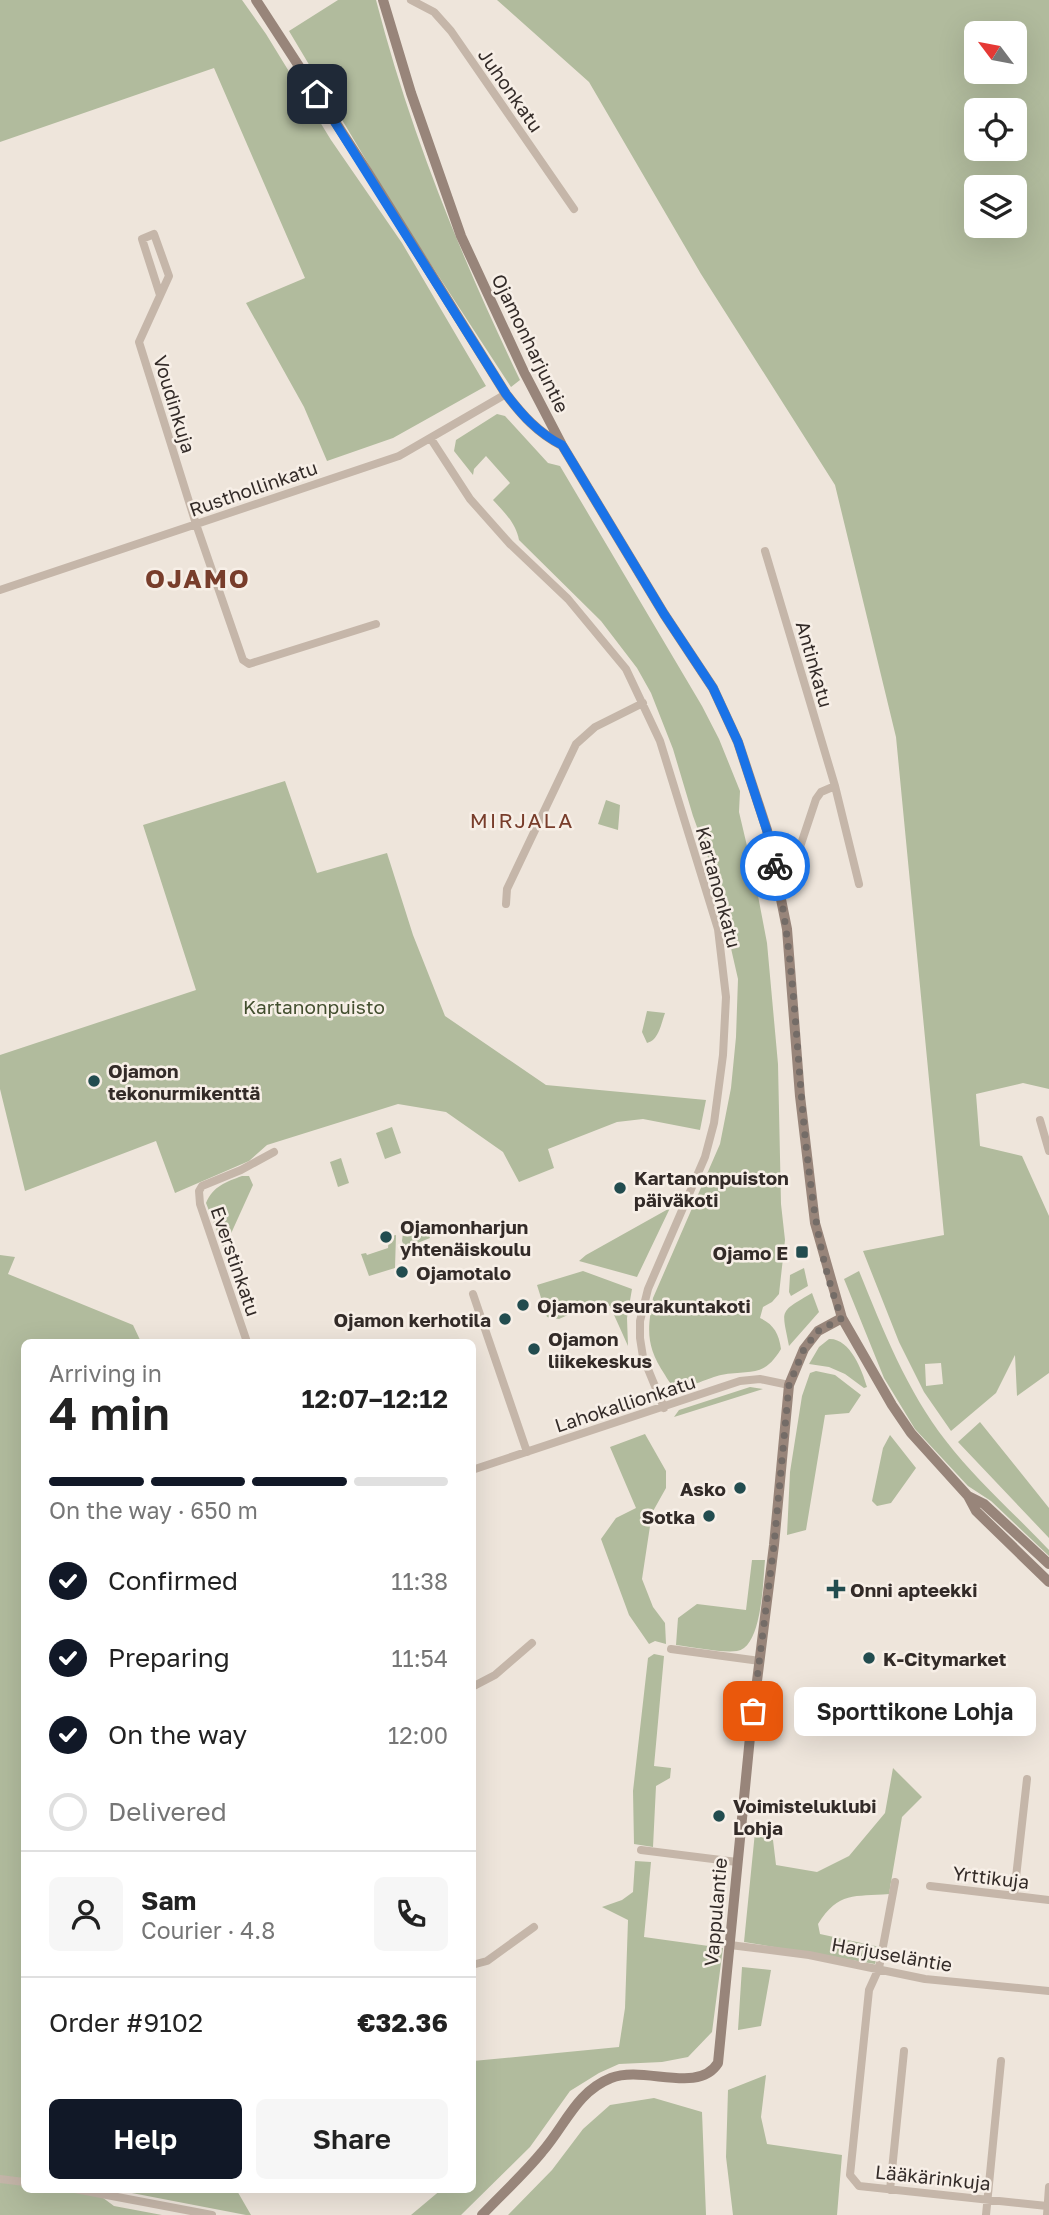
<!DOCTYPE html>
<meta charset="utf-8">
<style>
:root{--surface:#fff;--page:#f6f6f6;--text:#222;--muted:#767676;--line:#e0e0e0;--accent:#111827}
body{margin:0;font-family:"Golos Text",sans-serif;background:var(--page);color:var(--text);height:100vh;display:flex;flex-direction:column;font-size:26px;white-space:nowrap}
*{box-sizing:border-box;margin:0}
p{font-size:23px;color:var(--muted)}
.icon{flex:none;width:38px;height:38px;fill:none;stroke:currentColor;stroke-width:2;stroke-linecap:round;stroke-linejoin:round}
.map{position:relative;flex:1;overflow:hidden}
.sheet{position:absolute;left:21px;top:1339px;width:455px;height:854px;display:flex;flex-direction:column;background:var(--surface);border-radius:10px;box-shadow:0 7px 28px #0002}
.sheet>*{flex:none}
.needle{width:46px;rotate:302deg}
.buttons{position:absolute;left:964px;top:21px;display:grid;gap:14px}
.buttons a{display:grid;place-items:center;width:63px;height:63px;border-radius:10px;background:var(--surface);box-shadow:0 7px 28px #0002;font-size:35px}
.pin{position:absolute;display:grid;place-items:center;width:60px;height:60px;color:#fff;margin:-30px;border-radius:14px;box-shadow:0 4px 10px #0006}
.courier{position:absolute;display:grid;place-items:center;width:70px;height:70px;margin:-35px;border:5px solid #1a73e8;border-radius:50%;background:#fff;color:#222;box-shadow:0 2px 9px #0007}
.bubble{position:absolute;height:49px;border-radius:10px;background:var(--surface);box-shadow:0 7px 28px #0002;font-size:23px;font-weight:600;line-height:49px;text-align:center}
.summary em{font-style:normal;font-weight:600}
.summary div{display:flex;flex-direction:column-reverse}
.summary{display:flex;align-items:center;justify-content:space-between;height:119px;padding:0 28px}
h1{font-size:46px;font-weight:600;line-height:52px}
.bar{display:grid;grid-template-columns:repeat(4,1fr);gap:10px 7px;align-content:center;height:84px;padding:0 28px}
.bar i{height:9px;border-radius:5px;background:var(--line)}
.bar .current{background:var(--accent)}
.bar p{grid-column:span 4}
.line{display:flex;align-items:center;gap:18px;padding:0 28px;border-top:2px solid var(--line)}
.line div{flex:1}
.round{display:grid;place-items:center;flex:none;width:74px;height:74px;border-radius:10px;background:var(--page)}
ol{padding:0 28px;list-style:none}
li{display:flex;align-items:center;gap:21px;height:77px}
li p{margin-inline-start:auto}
li .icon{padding:7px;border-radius:50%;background:var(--accent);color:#fff;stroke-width:4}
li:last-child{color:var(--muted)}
li i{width:38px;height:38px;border:4px solid var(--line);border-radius:50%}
.button{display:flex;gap:14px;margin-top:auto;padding:14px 28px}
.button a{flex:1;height:80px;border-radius:10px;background:var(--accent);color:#fff;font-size:28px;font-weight:600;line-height:80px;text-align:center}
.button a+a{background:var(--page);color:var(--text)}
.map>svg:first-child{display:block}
.green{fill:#b1bb9d;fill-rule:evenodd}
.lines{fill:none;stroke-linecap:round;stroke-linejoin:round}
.street{stroke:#c5b6a9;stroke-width:8}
.secondary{stroke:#98857a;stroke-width:10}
.done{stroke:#746c67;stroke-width:7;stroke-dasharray:0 12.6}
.route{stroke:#1a73e8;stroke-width:9}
.poi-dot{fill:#224c4f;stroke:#f7efe7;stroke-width:2.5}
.labels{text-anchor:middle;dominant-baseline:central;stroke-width:5;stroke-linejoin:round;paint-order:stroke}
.street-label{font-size:19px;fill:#332b28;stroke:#f7efe7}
.park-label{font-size:19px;fill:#424e2e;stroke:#f7efe7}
.poi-label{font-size:19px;font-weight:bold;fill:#332b28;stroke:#f7efe7;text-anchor:start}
.neighbourhood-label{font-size:21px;letter-spacing:2px;fill:#783d2b;stroke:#f7efe7}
.district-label{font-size:26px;font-weight:bold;letter-spacing:2px;fill:#783d2b;stroke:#f7efe7}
</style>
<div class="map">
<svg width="1049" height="2215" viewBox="0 0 1049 2215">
<rect width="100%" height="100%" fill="#eee5db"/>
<path class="green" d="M 0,0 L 242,0 L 266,34 L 331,140 L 402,243 L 486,386 L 393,438 L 327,461 L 304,407 L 246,303 L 305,278 L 214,68 L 0,142 Z
M 338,0 L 376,0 C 410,132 461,257 520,380 L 511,387 L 400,217 L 289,31 Z
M 497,0 L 1049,0 L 1049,1089 L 1023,1083 L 976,1094 L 980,1146 L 1022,1156 L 1049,1216 L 1049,1373 L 1017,1396 L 1015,1355 L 996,1393 L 951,1431 L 924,1392 L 899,1342 L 863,1251 L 944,1235 L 896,737 L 835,485 L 701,274 L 589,82 ZM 1015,33 L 1015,72 L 976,72 L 976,33 ZM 1015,110 L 1015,149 L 976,149 L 976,110 ZM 1015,187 L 1015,226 L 976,226 L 976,187 ZM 941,1363 L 943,1384 L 926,1386 L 925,1364 Z
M 497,414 L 505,416 L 548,463 L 560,466 L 702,706 L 719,739 L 740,791 L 739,812 L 755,880 L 767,943 L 778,1064 L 781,1204 L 785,1240 L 779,1294 L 772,1302 L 763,1307 L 760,1318 C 773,1324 779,1333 781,1349 C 763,1379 750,1369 721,1375 C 710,1377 689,1388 681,1388 C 672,1387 669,1382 665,1375 C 646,1346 647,1331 653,1298 L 720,1144 L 731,1088 L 736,1037 L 738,979 L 714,874 L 693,816 L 673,749 L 651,693 L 637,668 L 601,621 L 519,540 C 516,523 504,512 493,500 L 510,483 L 486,456 L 474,469 L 473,475 L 454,451 L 456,440 Z
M 285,781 L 317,873 L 387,853 L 413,935 L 445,1016 L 546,1085 L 706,1100 L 700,1130 L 643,1119 L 617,1122 L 548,1149 L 554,1168 L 519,1182 L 503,1152 L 446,1112 L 398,1104 L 267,1145 L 249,1161 L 175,1193 L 156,1141 L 25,1191 L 0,1089 L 0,1055 L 196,990 L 143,825 Z
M 606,800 L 620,805 L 618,830 L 598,824 Z
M 647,1011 L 665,1013 C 661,1024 659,1040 647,1043 L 642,1032 Z
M 392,1127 L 401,1153 L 385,1159 L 376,1133 Z
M 341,1158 L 349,1183 L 338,1187 L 330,1162 Z
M 242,1176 L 249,1176 L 253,1185 L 224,1249 L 206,1203 C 213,1186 226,1182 242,1176 Z
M 670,1208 L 637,1277 L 579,1261 L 586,1255 Z
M 424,1224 L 430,1238 L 405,1248 L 402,1241 L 403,1232 Z
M 396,1235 L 395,1268 L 369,1276 L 361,1254 L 366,1253 L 367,1255 L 388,1248 L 389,1237 Z
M 0,1255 L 15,1257 L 8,1274 L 133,1325 L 141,1342 L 24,1342 L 24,2189 L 91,2189 L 114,2206 L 162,2215 L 0,2215 Z
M 804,1268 L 808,1286 L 791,1296 L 789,1292 L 790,1275 Z
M 583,1271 L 632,1289 L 627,1318 L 628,1346 L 610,1306 L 599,1301 L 559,1319 L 547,1317 L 537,1285 Z
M 859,1271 C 883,1330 907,1391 946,1441 C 976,1480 1015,1514 1049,1550 L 1049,1556 L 991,1501 L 968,1486 L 915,1429 L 884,1378 L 844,1279 Z
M 812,1293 L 819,1312 L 789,1346 C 782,1309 778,1313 812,1293 Z
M 829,1339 C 850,1338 862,1370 867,1387 L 864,1388 L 845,1374 L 829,1367 L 809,1364 L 819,1347 Z
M 816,1371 L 835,1375 L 861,1395 L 849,1413 L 825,1415 L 806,1530 L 787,1535 L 790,1472 L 802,1396 L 810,1373 Z
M 750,1387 L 763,1389 L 674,1417 L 679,1410 Z
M 980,1422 L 1049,1508 L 1049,1538 L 958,1442 Z
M 645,1434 L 666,1471 L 666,1488 L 652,1513 L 642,1579 L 653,1607 L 665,1623 L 666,1644 L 655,1641 L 649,1644 L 629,1615 L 601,1539 L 616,1518 L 636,1508 L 610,1447 Z
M 890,1435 L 916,1468 L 891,1503 L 877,1506 L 872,1501 L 883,1448 Z
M 752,1560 L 765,1560 C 763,1581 762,1648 737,1651 C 722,1653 692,1647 676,1645 L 678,1618 L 697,1604 L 746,1610 Z
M 654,1654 L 664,1656 L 654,1766 L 671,1768 L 670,1778 L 656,1786 L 653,1847 L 634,1844 L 633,1791 L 648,1658 Z
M 893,1768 L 922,1797 L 902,1817 L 889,1894 C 854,1897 839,1891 818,1924 L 820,1934 L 880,1947 L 875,1964 L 744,1942 L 755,1832 L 773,1840 L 776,1865 L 817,1872 L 849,1856 L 885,1813 Z
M 635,1861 L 651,1862 L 644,1937 L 723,1948 L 712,2032 L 688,2057 L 662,2062 L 619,2064 L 599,2073 L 570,2091 L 530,2147 L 461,2215 L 411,2215 L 442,2189 L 472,2189 L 473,2061 L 619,2047 L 625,2008 L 628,1920 L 602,1907 L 622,1900 L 633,1892 Z
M 742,1967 L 771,1970 L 761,2026 L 738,2030 Z
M 766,2075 L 761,2117 L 767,2144 L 842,2155 L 837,2215 L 733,2215 L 726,2157 L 728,2090 Z
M 654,2098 L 702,2112 L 706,2215 L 508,2215 L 552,2170 L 583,2129 L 610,2105 Z
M 111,2189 L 236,2189 L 251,2215 L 246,2215 Z"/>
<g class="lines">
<path class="street" d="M 411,0 L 434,12 L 451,31 L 574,209
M 160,295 L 142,239 L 154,234 L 169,276 L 139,342 L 196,524 L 243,660 L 249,664 L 376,624
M 431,439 L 470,499 L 510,544 L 568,599 L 626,669 L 660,741 L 718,929 L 726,997 L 723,1055 L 714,1123 L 705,1157 L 648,1289 L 640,1321 L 640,1338 L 643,1357 L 664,1408
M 765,551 L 835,786 L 859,884
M 0,590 L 399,456 L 506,394
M 778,877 L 786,874 L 794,865 L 816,799 L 821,792 L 835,786
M 506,904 L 507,889 L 576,744 L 595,727 L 643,703
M 1040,1120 L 1049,1151
M 473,1294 L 527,1452
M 247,1342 L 200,1204 L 199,1191 L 202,1186 L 241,1170 L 274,1152
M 472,1470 L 740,1381 L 760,1379 L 789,1385
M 671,1649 L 760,1661
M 472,1687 L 495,1675 L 532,1643
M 641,1850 L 737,1862
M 895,1882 L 879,1968 L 869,1990 L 850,2175 L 859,2186 L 1047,2206
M 930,1886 L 1049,1900
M 1014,1895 L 1027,1779
M 730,1945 L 809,1955 L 925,1979 L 1049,1991
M 472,1965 L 487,1961 L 534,1927
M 0,2179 L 24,2182
M 75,2189 L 212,2215
M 890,2190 L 904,2051
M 986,2215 L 1001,2061
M 1047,2215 L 1049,2187"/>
<path class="secondary" d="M 256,0 L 367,171 L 506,394 C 522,415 538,433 562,445
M 383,0 L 411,93 L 461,236 L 524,372 L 562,445 L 664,614 L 713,688 L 738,742 L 767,830 L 787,929 L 800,1096 L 815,1223 L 842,1318 L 892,1405 L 911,1433 L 968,1496 L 976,1511 L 1049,1582
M 968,1496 L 984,1504 L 1049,1564
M 482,2215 C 502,2194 524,2174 542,2152 C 565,2126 576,2092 611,2078 C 644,2065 698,2095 718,2063 L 750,1737 L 774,1545 L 789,1385 L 804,1349 L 818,1331 L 842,1318"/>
</g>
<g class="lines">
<path class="done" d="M 753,1711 L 774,1545 L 789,1385 L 804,1349 L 818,1331 L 842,1318 C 822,1269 814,1214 808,1162 C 796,1064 796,963 775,866"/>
<path class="route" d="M 317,94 L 506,394 C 522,415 538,433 562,445 L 664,614 L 713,688 L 738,742 L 767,831 L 775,866"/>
</g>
<g class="poi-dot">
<circle cx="94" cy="1081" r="7"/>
<circle cx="620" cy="1188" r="7"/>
<circle cx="386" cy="1237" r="7"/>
<rect x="795" y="1245" width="14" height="14" rx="3.5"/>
<circle cx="402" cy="1272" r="7"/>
<circle cx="523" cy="1305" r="7"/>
<circle cx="505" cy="1319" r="7"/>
<circle cx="534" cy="1349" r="7"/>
<circle cx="740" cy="1488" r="7"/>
<circle cx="709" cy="1516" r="7"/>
<path d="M832.5 1578.5h7v7h7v7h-7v7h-7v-7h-7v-7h7z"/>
<circle cx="869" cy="1658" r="7"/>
<circle cx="719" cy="1816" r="7"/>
</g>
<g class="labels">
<g class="street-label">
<text transform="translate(511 90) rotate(55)">Juhonkatu</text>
<text transform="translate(531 343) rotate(64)">Ojamonharjuntie</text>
<text transform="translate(175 404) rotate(73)">Voudinkuja</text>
<text transform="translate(253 488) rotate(-19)">Rusthollinkatu</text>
<text transform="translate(815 664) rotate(74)">Antinkatu</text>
<text transform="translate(719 887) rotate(75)">Kartanonkatu</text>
<text transform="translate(236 1261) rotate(71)">Everstinkatu</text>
<text transform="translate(625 1403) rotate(-18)">Lahokallionkatu</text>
<text transform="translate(991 1877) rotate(7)">Yrttikuja</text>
<text transform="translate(715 1912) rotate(-85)">Vappulantie</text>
<text transform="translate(892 1954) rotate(10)">Harjuseläntie</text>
<text transform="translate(933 2177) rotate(6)">Lääkärinkuja</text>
</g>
<g class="park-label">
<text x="314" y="1006">Kartanonpuisto</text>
</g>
<g class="poi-label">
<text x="108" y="1070">Ojamon<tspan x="108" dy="22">tekonurmikenttä</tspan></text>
<text x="634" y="1177">Kartanonpuiston<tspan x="634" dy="22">päiväkoti</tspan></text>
<text x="400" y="1226">Ojamonharjun<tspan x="400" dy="22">yhtenäiskoulu</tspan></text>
<text x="788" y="1252" text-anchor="end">Ojamo E</text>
<text x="416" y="1272">Ojamotalo</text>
<text x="537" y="1305">Ojamon seurakuntakoti</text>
<text x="491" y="1319" text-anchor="end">Ojamon kerhotila</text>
<text x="548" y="1338">Ojamon<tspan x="548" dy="22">liikekeskus</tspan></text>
<text x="726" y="1488" text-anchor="end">Asko</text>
<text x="695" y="1516" text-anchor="end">Sotka</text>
<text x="850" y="1589">Onni apteekki</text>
<text x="883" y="1658">K-Citymarket</text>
<text x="733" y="1805">Voimisteluklubi<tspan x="733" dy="22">Lohja</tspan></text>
</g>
<g class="neighbourhood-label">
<text x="522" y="820">MIRJALA</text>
</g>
<g class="district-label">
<text x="198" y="578">OJAMO</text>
</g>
</g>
</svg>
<div class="buttons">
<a><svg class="needle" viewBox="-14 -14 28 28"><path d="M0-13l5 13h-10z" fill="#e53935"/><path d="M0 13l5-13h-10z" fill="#767676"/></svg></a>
<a><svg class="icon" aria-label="locate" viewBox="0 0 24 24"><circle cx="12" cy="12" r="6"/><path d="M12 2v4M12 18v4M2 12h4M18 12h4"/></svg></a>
<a><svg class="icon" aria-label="layers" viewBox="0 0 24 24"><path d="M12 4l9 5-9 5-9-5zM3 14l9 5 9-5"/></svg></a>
</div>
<div class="pin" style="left:753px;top:1711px;background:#ea580c"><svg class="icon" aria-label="bag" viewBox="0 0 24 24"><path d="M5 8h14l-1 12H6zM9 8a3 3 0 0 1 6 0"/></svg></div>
<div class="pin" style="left:317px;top:94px;background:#1f2937"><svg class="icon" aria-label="home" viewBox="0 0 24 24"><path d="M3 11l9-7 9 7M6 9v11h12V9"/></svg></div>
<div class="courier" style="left:775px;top:866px"><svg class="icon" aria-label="bike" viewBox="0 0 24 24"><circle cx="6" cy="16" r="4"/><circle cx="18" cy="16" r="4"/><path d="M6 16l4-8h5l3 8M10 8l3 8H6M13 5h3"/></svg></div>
<div class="bubble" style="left:794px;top:1687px;width:242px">Sporttikone Lohja</div>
<section class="sheet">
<div class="summary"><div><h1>4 min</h1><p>Arriving in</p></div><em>12:07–12:12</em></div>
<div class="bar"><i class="current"></i><i class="current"></i><i class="current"></i><i></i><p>On the way · 650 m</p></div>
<ol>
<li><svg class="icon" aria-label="check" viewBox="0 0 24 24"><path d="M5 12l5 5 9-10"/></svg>Confirmed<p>11:38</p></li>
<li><svg class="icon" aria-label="check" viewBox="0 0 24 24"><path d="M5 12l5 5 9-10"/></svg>Preparing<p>11:54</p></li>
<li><svg class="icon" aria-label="check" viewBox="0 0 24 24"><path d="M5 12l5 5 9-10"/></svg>On the way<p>12:00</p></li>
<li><i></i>Delivered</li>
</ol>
<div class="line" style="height:126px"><a class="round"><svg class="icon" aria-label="person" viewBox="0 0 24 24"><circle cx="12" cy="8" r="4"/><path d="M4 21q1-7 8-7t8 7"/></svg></a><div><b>Sam</b><p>Courier · 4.8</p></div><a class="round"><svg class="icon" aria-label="phone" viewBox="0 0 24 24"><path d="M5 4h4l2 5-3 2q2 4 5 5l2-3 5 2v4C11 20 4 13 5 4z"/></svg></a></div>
<div class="line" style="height:91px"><div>Order #9102</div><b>€32.36</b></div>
<div class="button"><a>Help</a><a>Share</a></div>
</section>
</div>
